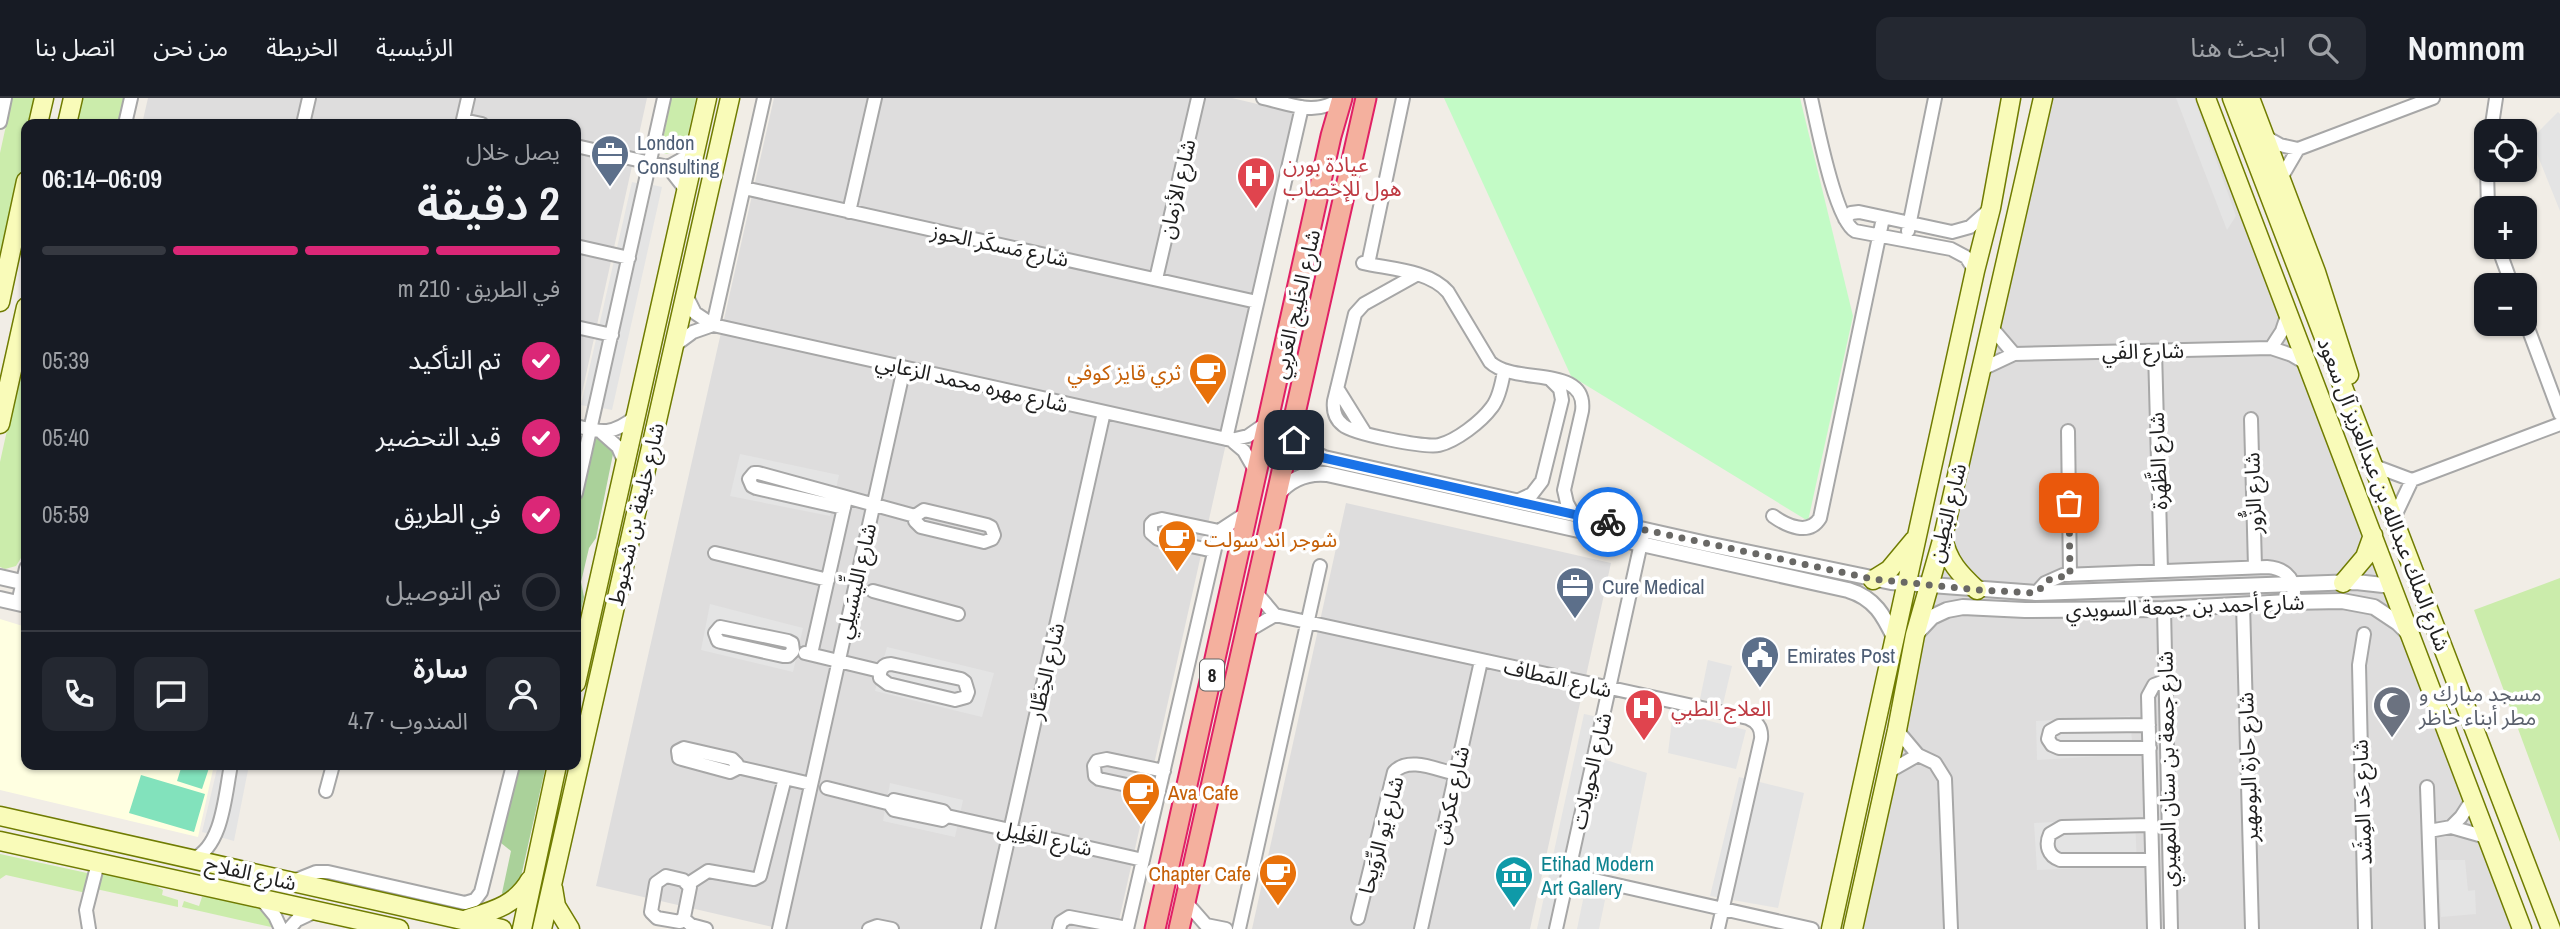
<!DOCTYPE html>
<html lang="ar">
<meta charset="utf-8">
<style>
:root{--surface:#171b24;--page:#242831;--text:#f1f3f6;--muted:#9ea1a6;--line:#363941;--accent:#db2777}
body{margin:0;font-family:"Archivo Narrow","Noto Sans Arabic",sans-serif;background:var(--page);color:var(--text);direction:rtl;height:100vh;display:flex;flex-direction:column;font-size:26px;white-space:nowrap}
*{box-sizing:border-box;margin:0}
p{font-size:23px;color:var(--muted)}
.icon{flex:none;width:38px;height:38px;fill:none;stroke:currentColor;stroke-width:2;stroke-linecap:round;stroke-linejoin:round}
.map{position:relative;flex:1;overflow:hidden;direction:ltr}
.sheet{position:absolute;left:21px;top:21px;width:560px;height:651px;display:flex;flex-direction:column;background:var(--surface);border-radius:14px;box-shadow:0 2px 5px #0004;direction:rtl}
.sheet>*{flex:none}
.controls{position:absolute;left:2474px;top:21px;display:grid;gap:14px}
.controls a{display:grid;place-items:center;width:63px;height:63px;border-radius:14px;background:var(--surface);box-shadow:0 2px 5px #0004;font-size:35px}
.pin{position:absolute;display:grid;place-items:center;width:60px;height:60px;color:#fff;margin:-30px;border-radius:14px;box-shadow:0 4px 10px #0006}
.courier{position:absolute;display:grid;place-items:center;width:70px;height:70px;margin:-35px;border:5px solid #1a73e8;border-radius:50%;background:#fff;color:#222;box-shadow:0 2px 9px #0007}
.headline em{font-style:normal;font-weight:600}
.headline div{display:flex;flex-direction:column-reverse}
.headline{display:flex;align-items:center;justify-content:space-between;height:119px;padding:0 21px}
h1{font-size:46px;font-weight:600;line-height:52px}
.bar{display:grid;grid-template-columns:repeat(4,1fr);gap:10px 7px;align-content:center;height:84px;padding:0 21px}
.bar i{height:9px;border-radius:5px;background:var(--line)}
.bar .active{background:var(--accent)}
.bar p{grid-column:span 4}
.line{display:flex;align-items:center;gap:18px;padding:0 21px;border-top:2px solid var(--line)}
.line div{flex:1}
.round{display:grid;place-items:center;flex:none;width:74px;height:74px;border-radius:14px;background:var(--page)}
ol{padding:0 21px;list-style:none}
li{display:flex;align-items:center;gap:21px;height:77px}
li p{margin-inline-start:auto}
li .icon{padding:7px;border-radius:50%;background:var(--accent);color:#fff;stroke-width:4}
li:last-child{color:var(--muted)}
li i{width:38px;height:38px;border:4px solid var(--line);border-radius:50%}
header{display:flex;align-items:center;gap:42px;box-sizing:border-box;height:98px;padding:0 35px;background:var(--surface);border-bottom:2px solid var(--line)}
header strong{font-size:33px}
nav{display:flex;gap:38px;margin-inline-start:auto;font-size:24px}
.search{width:490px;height:63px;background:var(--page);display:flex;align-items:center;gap:18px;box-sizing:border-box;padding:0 24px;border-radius:14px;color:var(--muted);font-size:26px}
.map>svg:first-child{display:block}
.residential{fill:#dedddd}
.education{fill:#ffffe1}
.grass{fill:#cbecab}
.forest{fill:#aad19a}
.park{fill:#c3fbc6}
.pitch{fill:#82e2bc}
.parking{fill:#e4e4e4}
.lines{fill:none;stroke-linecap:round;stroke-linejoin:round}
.minor-casing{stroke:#a7a7a7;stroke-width:16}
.tertiary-casing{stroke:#a7a7a7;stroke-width:18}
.secondary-casing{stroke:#707c02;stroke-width:21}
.trunk-casing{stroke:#e02165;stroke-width:23}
.minor{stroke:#fff;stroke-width:12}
.tertiary{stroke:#fff;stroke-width:14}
.secondary{stroke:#f9fbb9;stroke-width:18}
.trunk{stroke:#f4b09e;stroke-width:19}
.done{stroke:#696865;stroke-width:7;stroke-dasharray:0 12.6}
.route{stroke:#1a73e8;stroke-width:9}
.labels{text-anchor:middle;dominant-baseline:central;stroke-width:7;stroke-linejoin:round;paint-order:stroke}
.shield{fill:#fff;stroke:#636363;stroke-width:2}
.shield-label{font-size:19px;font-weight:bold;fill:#202020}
.service-label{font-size:21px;fill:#4e5e75;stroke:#fff;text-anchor:start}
.health-label{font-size:21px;fill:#be3a42;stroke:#fff;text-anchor:start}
.street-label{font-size:21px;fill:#202020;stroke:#fff}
.food-label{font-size:21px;fill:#c56008;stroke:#fff;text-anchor:end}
.worship-label{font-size:21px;fill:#5b616d;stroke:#fff;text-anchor:start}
.culture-label{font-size:21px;fill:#0d838f;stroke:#fff;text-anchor:start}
</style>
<header>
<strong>Nomnom</strong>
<div class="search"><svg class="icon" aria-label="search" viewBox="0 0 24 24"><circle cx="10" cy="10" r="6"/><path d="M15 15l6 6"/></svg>ابحث هنا</div>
<nav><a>الرئيسية</a><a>الخريطة</a><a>من نحن</a><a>اتصل بنا</a></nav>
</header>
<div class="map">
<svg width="2560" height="831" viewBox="0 0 2560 831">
<rect width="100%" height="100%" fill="#f1ede6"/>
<path class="residential" d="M 148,0 L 647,0 L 576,322 L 576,26 L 142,26 Z
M 774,0 L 1232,0 L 1300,16 L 1117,831 L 781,831 L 596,788 Z
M 2052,0 L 2200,0 L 2516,831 L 1862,831 L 1923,545 L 1984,294 Z
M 1346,405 L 1611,465 L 1530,831 L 1252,831 Z"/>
<path class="education" d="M 0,521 L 26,529 L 26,667 L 214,667 L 198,739 L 0,692 Z"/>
<path class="grass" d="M 12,0 L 37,0 L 32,26 L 26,26 L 26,52 L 0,179 L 0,55 Z
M 81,0 L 124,0 L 118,26 L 75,26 Z
M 671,0 L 696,0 L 686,45 L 677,54 L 665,56 L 661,52 Z
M 26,246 L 26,437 L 21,460 L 16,468 L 5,471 L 0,469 L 0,364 Z
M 2560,480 L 2560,744 L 2474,512 Z
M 0,756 L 87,775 L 90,778 L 86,795 L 6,777 L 0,781 Z
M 106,773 L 143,781 L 163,792 L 162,797 L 178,802 L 178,809 L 96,791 L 102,775 Z
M 202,799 C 224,800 269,800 271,829 L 182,809 L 184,803 L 199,808 Z"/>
<path class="forest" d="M 602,339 L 609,346 L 613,356 L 596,440 L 589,450 L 581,484 L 584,499 L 576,535 L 576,407 L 591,342 Z
M 519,667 L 546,667 L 518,792 L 506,801 L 502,795 L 511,753 L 501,745 Z"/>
<path class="park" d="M 1444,0 L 1800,0 L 1853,218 L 1808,423 L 1571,278 Z"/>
<path class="pitch" d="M 182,667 L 210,667 L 202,691 L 177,683 Z
M 141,677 L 205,696 L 194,734 L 129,715 Z"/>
<path class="parking" d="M 2176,0 L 2194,0 L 2236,118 L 2227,132 Z
M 2558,14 L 2560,16 L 2560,113 L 2531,41 Z
M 632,84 L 641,86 L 591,309 L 581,307 Z
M 653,87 L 662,89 L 612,312 L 602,310 Z
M 740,356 L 839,377 L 830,418 L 730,398 Z
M 710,506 L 803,530 L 793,574 L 701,552 Z
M 887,549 L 994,575 L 982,619 L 875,593 Z
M 1708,562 L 1732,568 L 1723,606 L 1700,601 Z
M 1673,614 L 1746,632 L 1736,671 L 1668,655 Z
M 1584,616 L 1612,622 L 1606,662 L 1647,675 L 1628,769 L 1566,757 L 1549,831 L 1537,831 Z
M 2130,618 L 2133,656 L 2037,662 L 2036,623 Z
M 218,667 L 249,667 L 234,743 L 202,734 Z
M 1739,679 L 1804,695 L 1778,810 L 1710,798 Z
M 890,685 L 963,702 L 955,739 L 883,723 Z
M 2135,720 L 2137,768 L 2037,772 L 2034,725 Z
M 2438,762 L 2465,762 L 2468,793 L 2475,792 L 2476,816 L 2441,819 Z
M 1584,797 L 1605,802 L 1599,831 L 1577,831 Z"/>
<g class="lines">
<defs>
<path id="minor" d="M 1263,0 C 1291,6 1316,19 1341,0
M 1811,0 C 1817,26 1835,122 1855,133 L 1951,151 L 1966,159 L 1975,173
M 463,22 L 482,26
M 0,24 L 5,0
M 125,26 L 131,0
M 303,26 L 309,0
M 462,26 L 468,0
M 2491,33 L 2496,0
M 2264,38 L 2280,47 L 2298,51 L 2433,0
M 576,48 L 668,69 L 686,92
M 668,69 L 695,54
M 2487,72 L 2488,110
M 2281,80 L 2298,51
M 744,90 L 1257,204
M 849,114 L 875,0
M 1845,121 L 1851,115 L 1859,114 L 1952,134 L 1970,129 L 1990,111
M 1908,133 L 1935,0
M 576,148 L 629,160
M 2498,149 L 2512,187
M 1363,165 C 1389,171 1429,172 1448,194 L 1490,264 C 1515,288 1588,266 1582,313 L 1564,392 L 1567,405 L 1573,416
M 1368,166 L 1403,0
M 1416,177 L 1364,206 L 1355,216 L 1334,303 C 1333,312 1335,321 1343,327 C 1353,336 1426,350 1439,347 C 1456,343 1481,324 1492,309 C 1499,300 1502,285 1504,273
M 1156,181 L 1198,0
M 686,197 L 695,215 L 713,227 L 1231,342 L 1248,338 L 1268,324
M 2525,222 L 2560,316
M 713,227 L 764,0
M 576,229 L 612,237
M 1991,229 L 2014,256
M 674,248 L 693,234 L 713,227
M 2271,250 L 2282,233 L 2288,215
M 2155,253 L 2161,473
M 1980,272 L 2014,256 L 2271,250 L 2292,257 L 2309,267
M 1337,290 L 1365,335
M 2251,321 L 2255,469
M 576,328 C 602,335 613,337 635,319
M 2068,333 L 2070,477
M 601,334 L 618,349 L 625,365
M 1226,341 L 1302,9
M 1231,342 L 1244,353 L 1256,374
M 2372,367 L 2412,382 L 2560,326
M 576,395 L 664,0
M 1517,403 L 1532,396 L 1542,383 L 1562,302 L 1560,291 L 1551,282
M 844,410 L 756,390 L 752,388 L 749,381 L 754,375 L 758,375 L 915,418
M 924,412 L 987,427 L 991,429 L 994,437 L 992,441 L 984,444 L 921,429 L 915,423 L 915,418 Z
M 1773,418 C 1787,428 1809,438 1820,420 L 1883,120
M 2394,420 L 2412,382
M 1219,433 L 1248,414
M 1214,453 L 1158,441 L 1151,435 L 1151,426 L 1154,423 L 1162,421 L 1219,433 L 1240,451
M 715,455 L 828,482
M 873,493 L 958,516
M 1255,493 L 1275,517 L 1748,620 C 1758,624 1762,631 1761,641 L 1718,831
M 2036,495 L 2045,485 L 2063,477 L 2267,469 C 2282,470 2294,478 2294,494 L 2289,504
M 18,505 L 26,470
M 2243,506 L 2252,831
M 2164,511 L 2171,831
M 720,529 L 788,543 L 792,545 L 793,553 L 788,558 L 783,558 L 721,544 L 718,543 L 715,535 Z
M 1246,534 L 1275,517
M 2364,536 L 2359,567 L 2365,831
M 805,555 L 880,573
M 811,556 L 845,405
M 891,566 L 961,581 L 965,584 L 968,594 L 966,599 L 955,602 L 888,586 L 880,580 C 879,572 883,566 891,566 Z
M 2149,627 L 2059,628 L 2050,633 L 2048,641 L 2052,647 L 2059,650 L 2150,650
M 1897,632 L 1918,657 L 1935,665 L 1945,681 L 1951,831
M 684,650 L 732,661 L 737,666 L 736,671 L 730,674 L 682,661 L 679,660 L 678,653 Z
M 737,669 L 811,686
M 1888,674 L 1918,657
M 2427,689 L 2432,831
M 827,690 L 891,706
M 326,693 L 333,667
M 1159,694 L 1099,681 L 1095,678 L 1094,668 L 1097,663 L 1107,661 L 1164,673
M 894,702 L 943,713 L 947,718 L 942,722 L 894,712 L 891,708 Z
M 947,718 L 1143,762
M 2151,727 L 2062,729 L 2050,736 C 2045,747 2048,758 2060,762 L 2152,762
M 2451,729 L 2461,719 L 2472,702
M 2429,733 L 2451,729 L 2486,739
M 193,761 C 223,748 225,696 231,667
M 1568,776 L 1812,831
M 666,778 L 683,782 L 690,789 L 684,819 L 680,824 L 657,820 L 651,814 L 656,785 Z
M 291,784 L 316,774 L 328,774 L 465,805 L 475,802 L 481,794 L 513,667
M 688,786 L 708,773 L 754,781 L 760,778 L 785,680
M 261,801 L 275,818 L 281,831
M 1185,803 L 1206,827 L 1226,831
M 1358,820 L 1394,674 C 1409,658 1437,672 1456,676
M 684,821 L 691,827 L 706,831
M 89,831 L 86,812 L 98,765
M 289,831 L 297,822 L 316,813
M 779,831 L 904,270
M 869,831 L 877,828 L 892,831
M 988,831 L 1104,314
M 1059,831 L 1061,824 L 1069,819 L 1127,830
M 1127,831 L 1219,433
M 1239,831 L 1320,468
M 1421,831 L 1481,563
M 1556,831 L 1643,436
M 2154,831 L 2148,598 L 2154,587 L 2165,583"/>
<path id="tertiary" d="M 1290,336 L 1307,352 L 1324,360 L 1707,446 L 1891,484 L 2036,495 L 2356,484 L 2392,488
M 1277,397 C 1290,381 1307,374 1327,376 L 1848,492 C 1875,500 1884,518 1895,541
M 0,479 L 26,485
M 0,501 L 26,507
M 1916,536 L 1932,519 L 1947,512 L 1963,509 L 2025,512 L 2164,511 L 2289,504 L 2342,503 L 2374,509 L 2398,525 L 2408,535"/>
<path id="secondary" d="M 2206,0 L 2522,831
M 2232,0 L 2551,831
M 2250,0 L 2316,174 L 2349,277
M 38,26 L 44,0
M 67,26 L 73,0
M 0,204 L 26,83
M 0,326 L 26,209
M 1943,439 C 1947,463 1960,476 1977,492
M 1873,482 L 1889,472 L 1914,442
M 2343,485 L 2365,459 L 2373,437
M 576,585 L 707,0
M 0,718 L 502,831
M 0,743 L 399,831
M 553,790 L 556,808 L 570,831
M 467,821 C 493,813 516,807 530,782
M 522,831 L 557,667
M 542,831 L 730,0
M 1831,831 L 1975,173 L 1991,110 L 2011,0
M 1853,831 L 1897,632 L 1915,537 L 1943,439 L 2043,0"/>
<path id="trunk" d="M 1155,831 L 1331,38 L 1342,0
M 1179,831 L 1366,0"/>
</defs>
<use href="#minor" class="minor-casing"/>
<use href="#tertiary" class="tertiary-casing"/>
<use href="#secondary" class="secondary-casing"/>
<use href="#trunk" class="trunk-casing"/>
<use href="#minor" class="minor"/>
<use href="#tertiary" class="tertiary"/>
<use href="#secondary" class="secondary"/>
<use href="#trunk" class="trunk"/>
</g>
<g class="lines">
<path class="done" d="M 1608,424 L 1873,481 L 1978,492 L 2036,495 L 2050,481 L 2070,477 L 2069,405"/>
<path class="route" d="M 1294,342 L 1307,352 L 1324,360 L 1608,424"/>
</g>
<defs>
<symbol id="office-pin" viewBox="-11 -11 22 30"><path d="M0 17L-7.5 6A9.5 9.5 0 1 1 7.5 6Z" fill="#5c6f8a" stroke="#fff"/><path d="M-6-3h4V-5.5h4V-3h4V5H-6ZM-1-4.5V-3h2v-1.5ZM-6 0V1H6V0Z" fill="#fff"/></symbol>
<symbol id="hospital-pin" viewBox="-11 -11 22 30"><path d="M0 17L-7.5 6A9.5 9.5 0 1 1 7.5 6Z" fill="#e0444e" stroke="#fff"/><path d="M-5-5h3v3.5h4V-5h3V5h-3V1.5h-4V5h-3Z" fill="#fff"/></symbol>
<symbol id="cafe-pin" viewBox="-11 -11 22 30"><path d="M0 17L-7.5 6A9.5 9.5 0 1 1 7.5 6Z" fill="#e8710a" stroke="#fff"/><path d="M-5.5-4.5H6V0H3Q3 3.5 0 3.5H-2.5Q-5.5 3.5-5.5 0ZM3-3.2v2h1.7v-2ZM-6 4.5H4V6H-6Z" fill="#fff"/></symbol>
<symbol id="civic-pin" viewBox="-11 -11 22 30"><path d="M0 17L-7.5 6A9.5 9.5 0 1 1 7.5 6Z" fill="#5c6f8a" stroke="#fff"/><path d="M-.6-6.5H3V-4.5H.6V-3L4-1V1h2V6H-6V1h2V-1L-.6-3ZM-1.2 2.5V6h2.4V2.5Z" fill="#fff"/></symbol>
<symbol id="mosque-pin" viewBox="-11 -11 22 30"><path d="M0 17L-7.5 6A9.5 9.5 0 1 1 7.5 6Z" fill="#6b7280" stroke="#fff"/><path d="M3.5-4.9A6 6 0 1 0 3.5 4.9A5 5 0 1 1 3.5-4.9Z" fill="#fff"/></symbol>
<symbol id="museum-pin" viewBox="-11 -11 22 30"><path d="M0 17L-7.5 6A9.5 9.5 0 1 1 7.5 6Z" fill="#0f9aa8" stroke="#fff"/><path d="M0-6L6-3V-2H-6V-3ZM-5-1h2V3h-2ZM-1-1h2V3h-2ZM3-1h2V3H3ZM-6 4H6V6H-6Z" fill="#fff"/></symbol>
</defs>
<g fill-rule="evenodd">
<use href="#office-pin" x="588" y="34" width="44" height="60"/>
<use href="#hospital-pin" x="1234" y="56" width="44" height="60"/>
<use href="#cafe-pin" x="1186" y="252" width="44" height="60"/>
<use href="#cafe-pin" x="1155" y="419" width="44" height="60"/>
<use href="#office-pin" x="1553" y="466" width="44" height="60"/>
<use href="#civic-pin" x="1738" y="535" width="44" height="60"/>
<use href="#mosque-pin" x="2370" y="585" width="44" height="60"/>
<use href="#hospital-pin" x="1622" y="588" width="44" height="60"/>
<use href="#cafe-pin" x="1119" y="672" width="44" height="60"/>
<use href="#cafe-pin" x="1256" y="753" width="44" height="60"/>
<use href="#museum-pin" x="1492" y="755" width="44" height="60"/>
</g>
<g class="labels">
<rect class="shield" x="1200" y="561.5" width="24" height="31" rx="5"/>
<g class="shield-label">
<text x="1212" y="577">8</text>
</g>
<g class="service-label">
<text x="637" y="44">London<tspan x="637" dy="24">Consulting</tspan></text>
<text x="1602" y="488">Cure Medical</text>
<text x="1787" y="557">Emirates Post</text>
</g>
<g class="health-label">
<text x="1283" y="66">عيادة بورن<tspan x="1283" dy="24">هول للإخصاب</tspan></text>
<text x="1671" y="610">العلاج الطبي</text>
</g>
<g class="street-label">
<text transform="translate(1177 91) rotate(-77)">شارع الأزمان</text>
<text transform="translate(1000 147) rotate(12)">شارع مَسكَر الحوز</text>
<text transform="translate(1296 206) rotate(-77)">شارع الخَلِيج العَربِي</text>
<text transform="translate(2143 253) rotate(-1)">شارع الفَي</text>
<text transform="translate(972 285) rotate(13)">شارع مهره محمد الزعابي</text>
<text transform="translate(2158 363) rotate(-92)">شارع الظَّهَرة</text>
<text transform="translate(2253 395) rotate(-92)">شارع الزُّور</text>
<text transform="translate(2384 396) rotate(69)">شارع الملك عبدالله بن عبدالعزيز آل سعود</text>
<text transform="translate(1947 415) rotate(-76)">شارع البَطِين</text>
<text transform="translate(636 416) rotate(-77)">شارع خليفة بن شخبوط</text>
<text transform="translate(856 483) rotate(-77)">شارع اللِّيسَيلِي</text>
<text transform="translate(2185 508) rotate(-2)">شارع أحمد بن جمعة السويدي</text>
<text transform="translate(1046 573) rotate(-77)">شارع الخِطَّار</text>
<text transform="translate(1558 580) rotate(13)">شارع المَطاف</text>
<text transform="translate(2248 669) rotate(-92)">شارع حارة البومهير</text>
<text transform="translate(2167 671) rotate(-91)">شارع جمعة بن سنان المهيري</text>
<text transform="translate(1591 673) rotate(-77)">شارع الحويلات</text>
<text transform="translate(1451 697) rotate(-77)">شارع عكرش</text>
<text transform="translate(2362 704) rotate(-92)">شارع حَد المِشَد</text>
<text transform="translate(1381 737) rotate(-75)">شارع يَو الرِّوَيحا</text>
<text transform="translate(1045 740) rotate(13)">شارع الغَلِيل</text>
<text transform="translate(251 775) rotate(13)">شارع الفلاح</text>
</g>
<g class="food-label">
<text x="1181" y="274">ثري قايز كوفي</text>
<text x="1204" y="441" text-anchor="start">شوجر اند سولت</text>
<text x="1168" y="694" text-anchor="start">Ava Cafe</text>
<text x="1251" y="775">Chapter Cafe</text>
</g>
<g class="worship-label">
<text x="2419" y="595">مسجد مبارك و<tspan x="2419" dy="24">مطر أبناء حاظر</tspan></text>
</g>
<g class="culture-label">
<text x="1541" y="765">Etihad Modern<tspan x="1541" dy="24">Art Gallery</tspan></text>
</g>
</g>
</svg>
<div class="controls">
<a><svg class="icon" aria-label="locate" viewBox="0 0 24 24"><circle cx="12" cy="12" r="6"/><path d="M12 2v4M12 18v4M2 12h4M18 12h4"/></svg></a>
<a>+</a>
<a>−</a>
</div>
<div class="pin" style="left:2069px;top:405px;background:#ea580c"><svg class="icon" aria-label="bag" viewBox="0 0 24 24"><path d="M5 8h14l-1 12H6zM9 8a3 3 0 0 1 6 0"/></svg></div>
<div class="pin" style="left:1294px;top:342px;background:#1f2937"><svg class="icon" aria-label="home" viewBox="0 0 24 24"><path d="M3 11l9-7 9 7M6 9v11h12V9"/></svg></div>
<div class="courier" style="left:1608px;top:424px"><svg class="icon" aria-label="bike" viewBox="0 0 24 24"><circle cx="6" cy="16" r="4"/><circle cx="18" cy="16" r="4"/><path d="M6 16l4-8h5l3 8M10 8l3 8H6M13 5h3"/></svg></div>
<section class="sheet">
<div class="headline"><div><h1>2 دقيقة</h1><p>يصل خلال</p></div><em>06:09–06:14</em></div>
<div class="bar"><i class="active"></i><i class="active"></i><i class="active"></i><i></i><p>في الطريق · 210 m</p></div>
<ol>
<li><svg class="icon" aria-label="check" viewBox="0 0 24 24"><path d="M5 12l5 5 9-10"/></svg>تم التأكيد<p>05:39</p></li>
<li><svg class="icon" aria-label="check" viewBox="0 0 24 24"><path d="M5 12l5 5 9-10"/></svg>قيد التحضير<p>05:40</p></li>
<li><svg class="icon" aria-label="check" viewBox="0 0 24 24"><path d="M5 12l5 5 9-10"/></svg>في الطريق<p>05:59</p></li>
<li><i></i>تم التوصيل</li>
</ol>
<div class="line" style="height:126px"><a class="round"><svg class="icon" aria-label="person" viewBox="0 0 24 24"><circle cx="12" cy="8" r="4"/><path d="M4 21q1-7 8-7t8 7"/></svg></a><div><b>سارة</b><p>المندوب · 4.7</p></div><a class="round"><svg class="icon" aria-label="chat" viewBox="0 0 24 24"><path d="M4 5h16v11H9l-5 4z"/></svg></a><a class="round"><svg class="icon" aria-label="phone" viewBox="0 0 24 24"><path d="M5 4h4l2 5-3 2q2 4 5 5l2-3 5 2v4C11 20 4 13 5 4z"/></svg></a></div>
</section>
</div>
